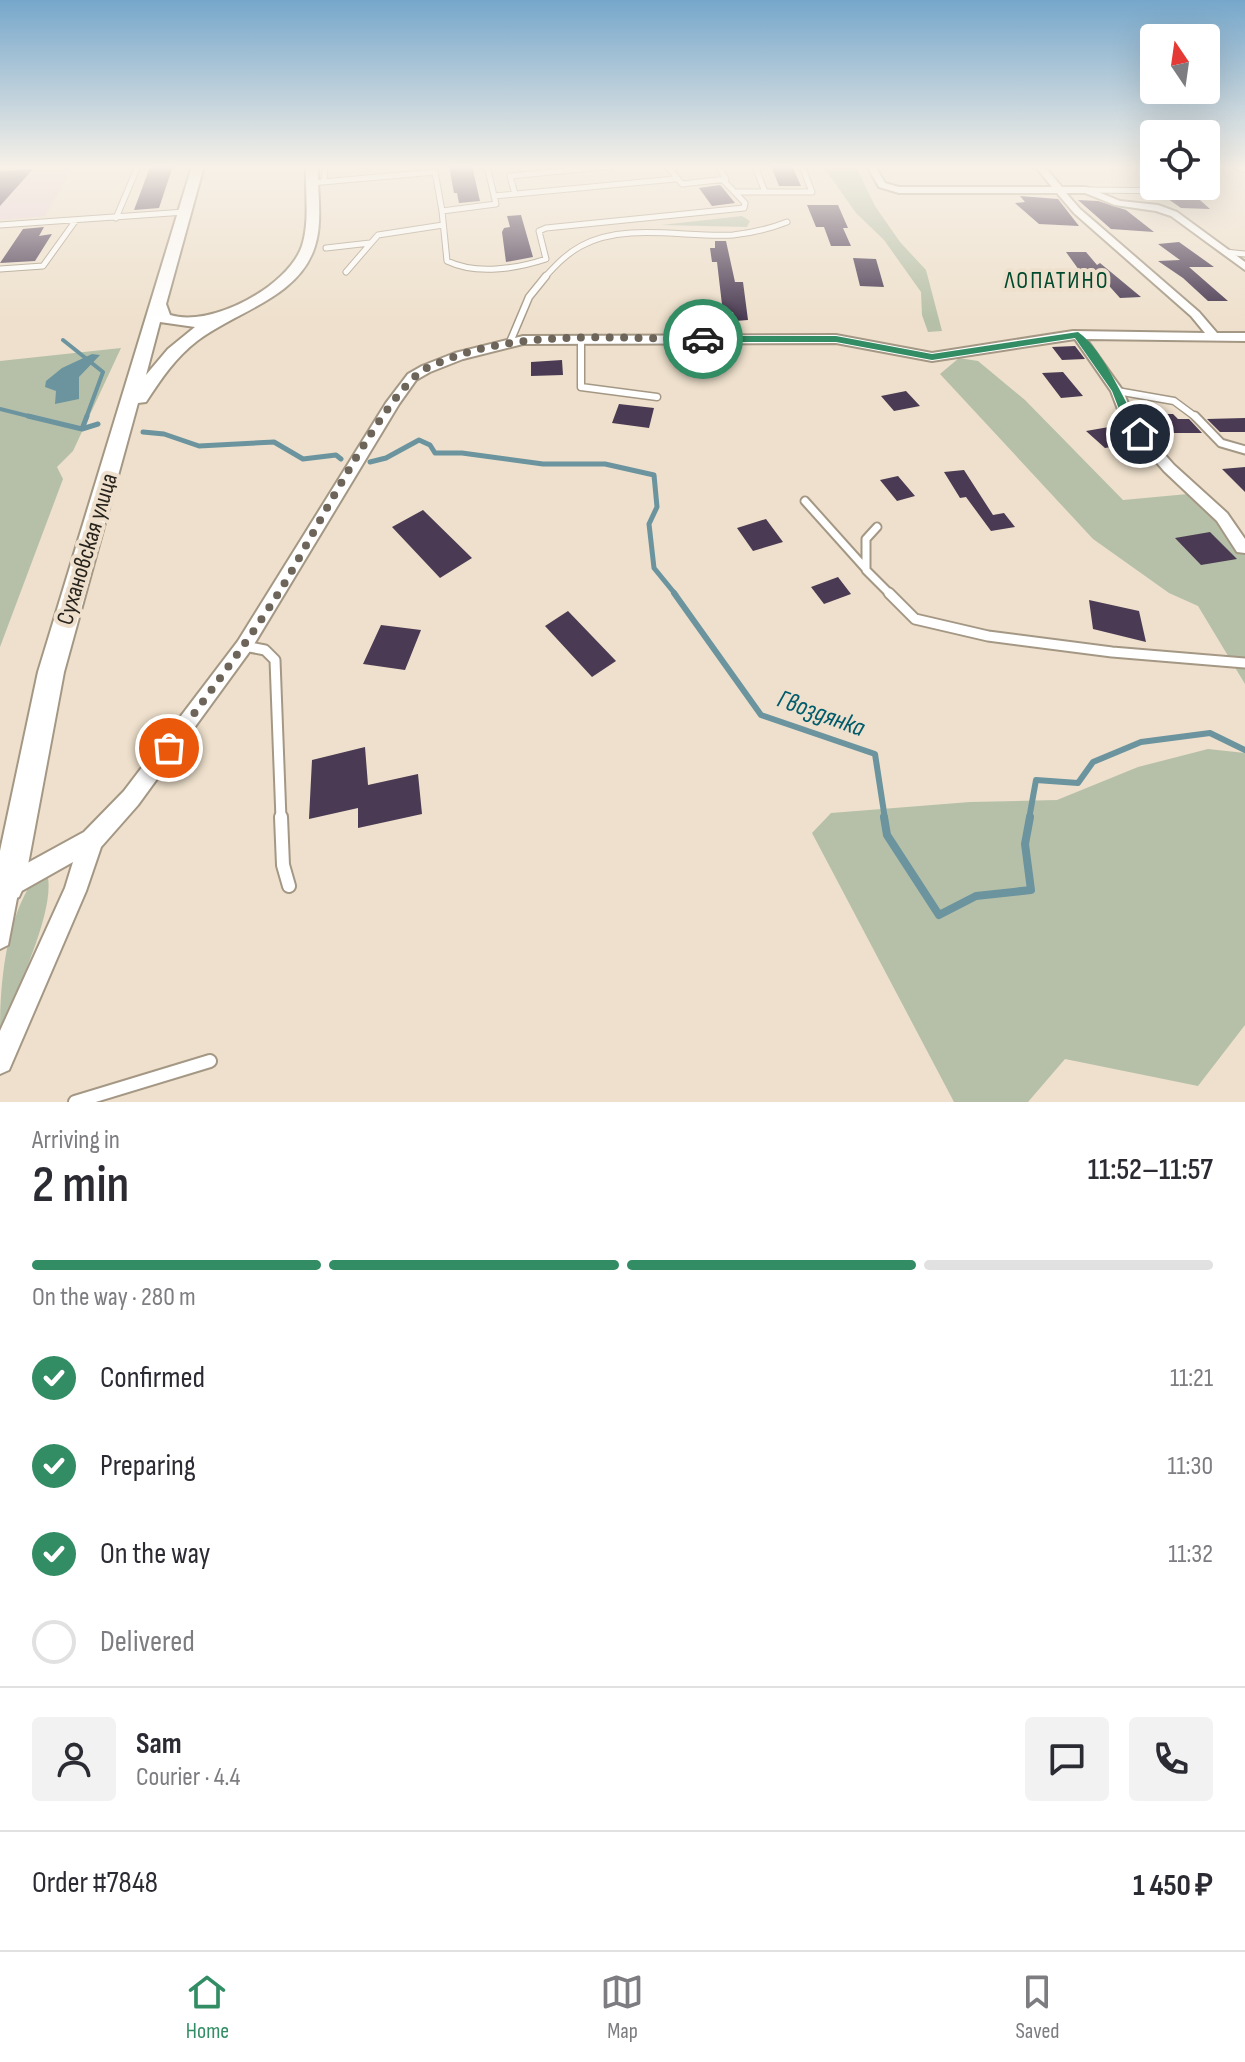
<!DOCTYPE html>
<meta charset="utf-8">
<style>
:root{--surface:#fff;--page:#f2f2f3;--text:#2b2b33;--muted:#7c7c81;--line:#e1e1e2;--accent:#328d64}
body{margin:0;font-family:"Sofia Sans Condensed",sans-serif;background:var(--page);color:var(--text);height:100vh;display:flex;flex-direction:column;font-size:30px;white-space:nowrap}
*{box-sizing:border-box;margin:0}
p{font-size:26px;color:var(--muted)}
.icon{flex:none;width:44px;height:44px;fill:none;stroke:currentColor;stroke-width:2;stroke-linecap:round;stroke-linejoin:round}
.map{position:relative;height:1102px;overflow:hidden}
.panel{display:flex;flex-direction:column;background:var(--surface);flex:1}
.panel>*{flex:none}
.needle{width:52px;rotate:347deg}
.tools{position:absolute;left:1140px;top:24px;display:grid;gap:16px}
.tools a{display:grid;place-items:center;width:80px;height:80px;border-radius:8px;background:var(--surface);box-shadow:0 8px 32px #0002;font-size:40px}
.pin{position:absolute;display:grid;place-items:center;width:68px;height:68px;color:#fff;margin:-34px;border:4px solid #fff;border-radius:50%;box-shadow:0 2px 8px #0007}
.courier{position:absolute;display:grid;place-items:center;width:80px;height:80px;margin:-40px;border:6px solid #328d64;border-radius:50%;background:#fff;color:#222;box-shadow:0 2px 10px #0007}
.overview em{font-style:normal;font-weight:600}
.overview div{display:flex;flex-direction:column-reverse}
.overview{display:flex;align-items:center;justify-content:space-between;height:136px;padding:0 32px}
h1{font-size:52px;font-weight:600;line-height:60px}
.bar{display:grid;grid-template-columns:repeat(4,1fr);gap:12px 8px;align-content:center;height:96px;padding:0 32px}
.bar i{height:10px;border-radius:6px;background:var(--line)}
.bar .active{background:var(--accent)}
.bar p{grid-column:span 4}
.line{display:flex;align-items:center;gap:20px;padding:0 32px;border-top:2px solid var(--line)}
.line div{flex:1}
.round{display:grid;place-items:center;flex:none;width:84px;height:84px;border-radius:8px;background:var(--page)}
ol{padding:0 32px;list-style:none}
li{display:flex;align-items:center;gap:24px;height:88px}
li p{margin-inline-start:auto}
li .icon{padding:8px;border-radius:50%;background:var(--accent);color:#fff;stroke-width:4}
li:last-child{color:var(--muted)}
li i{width:44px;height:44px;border:4px solid var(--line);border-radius:50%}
.dock{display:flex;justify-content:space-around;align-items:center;height:112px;border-top:2px solid var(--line);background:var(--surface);font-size:22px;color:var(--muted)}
.dock a{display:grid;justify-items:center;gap:4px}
.dock .active{color:var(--accent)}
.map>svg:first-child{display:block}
.education{fill:#ead1d8}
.green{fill:#b6c0a8}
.water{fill:#6b949f}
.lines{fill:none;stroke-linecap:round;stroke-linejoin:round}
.stream-far3{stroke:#6b949f;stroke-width:4}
.stream-far2{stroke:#6b949f;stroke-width:5}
.stream-far1{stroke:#6b949f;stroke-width:6}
.stream{stroke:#6b949f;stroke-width:8}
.building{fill:#4a3a53}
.lane-far4-casing{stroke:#a49885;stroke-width:7}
.lane-far3-casing{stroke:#a49885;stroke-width:9}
.lane-far2-casing{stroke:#a49885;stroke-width:11}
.lane-far1-casing{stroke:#a49885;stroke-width:13}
.lane-casing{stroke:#a49885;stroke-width:16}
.street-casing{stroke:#a49885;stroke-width:4}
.secondary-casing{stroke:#a49885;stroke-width:4}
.lane-far4{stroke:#fff;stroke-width:5}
.lane-far3{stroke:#fff;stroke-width:6}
.lane-far2{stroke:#fff;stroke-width:7}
.lane-far1{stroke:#fff;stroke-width:9}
.lane{stroke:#fff;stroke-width:12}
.street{fill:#fff;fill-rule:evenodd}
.secondary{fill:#fff;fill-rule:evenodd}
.route{fill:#328d64}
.done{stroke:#6d655a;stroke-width:8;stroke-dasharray:0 14.4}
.labels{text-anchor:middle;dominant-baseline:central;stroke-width:8;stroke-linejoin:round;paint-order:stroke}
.far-quarter-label{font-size:24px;letter-spacing:2px;fill:#01492d;stroke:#eee0cc}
.street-label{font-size:24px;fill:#28231c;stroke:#eee0cc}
.water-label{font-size:26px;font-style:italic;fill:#005b6c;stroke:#eee0cc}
</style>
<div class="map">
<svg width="1245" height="1102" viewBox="0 0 1245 1102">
<rect width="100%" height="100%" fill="#eee0cc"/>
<path class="education" d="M 0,166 L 73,166 L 45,216 L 0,220 Z"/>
<path class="green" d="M 823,166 L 856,167 L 875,206 L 900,242 L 926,270 L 942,331 L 928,332 L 922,315 L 921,292 L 884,240 L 856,213 Z
M 742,216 L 750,221 L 747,227 L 661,225 Z
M 121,348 L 73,451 L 57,467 L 63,479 L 0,647 L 0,361 Z
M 959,358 L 978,361 L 1025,400 L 1123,500 L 1188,494 L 1206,506 L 1242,549 L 1245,554 L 1245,684 L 1198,606 L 1169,593 L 1093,539 L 940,374 Z
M 1208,749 L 1245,753 L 1245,1025 L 1198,1086 L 1065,1059 L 1028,1102 L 954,1102 L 812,833 L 831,813 L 970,802 L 1057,800 L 1138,767 Z
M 48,878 C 54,915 14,996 0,1033 C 0,983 5,924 33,880 Z"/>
<path class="water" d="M 92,354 L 100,355 L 79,377 L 79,399 L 55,404 L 56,391 L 45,387 L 46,381 L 62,368 Z"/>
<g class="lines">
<path class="stream-far3" d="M 63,340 L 103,372 L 86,418
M 0,409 L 36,418"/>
<path class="stream-far2" d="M 28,416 L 82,429
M 87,416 L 82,429 L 98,424
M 143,432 L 164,434 L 199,446 L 274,442 L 303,459 L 336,455 L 341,459
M 370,462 L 386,458 L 419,440 L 430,445 L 435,453 L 462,453 L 543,464 L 605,464 L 654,475 L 657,507 L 649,524 L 654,568 L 676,595"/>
<path class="stream-far1" d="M 674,593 L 761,715 L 875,754 L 885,819
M 1029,819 L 1036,780 L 1078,783 L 1093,762 L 1141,742 L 1210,733 L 1245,750"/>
<path class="stream" d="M 884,817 L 887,835 L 939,915 L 976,896 L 1031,890 L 1025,844 L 1030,817"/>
</g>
<path class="building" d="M 173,166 L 159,208 L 134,210 L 150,167 Z
M 449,166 L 472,166 L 480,201 L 459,203 L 457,193 L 454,193 Z
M 771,166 L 792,166 L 801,186 L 779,186 Z
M 33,169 L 0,206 L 0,171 Z
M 720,185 L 722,187 L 735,203 L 712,206 L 699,188 Z
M 1186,192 L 1191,192 L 1210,209 L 1181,208 L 1164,196 L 1182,196 Z
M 1020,196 L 1058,199 L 1079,226 L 1039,224 L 1015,203 L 1025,202 Z
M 1078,200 L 1098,201 L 1126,210 L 1154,232 L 1111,229 Z
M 807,205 L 838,205 L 848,228 L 843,228 L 851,246 L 831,246 L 824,227 L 816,227 Z
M 521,215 L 533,257 L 506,262 L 502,232 L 504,228 L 510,227 L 507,216 Z
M 44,227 L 39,236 L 52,234 L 35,261 L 0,263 L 23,229 Z
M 715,241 L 726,241 L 735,282 L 743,282 L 748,320 L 735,321 L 733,312 L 723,313 L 717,262 L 712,262 L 710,248 L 715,248 Z
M 1179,242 L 1214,267 L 1189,267 L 1228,301 L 1208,301 L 1183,278 L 1158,261 L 1180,260 L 1158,244 Z
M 1066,252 L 1086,252 L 1097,265 L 1100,263 L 1141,297 L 1120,298 L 1094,269 L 1079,270 Z
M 853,258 L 876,259 L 884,287 L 860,286 Z
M 1075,346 L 1085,359 L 1062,360 L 1052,347 Z
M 562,360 L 563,375 L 531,376 L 531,362 Z
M 1063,372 L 1083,396 L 1061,398 L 1042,373 Z
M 906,391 L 920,406 L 894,411 L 881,396 Z
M 619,404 L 654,408 L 649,428 L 612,423 Z
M 1150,414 L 1173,414 L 1178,419 L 1189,419 L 1202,433 L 1166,433 Z
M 1245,418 L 1245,432 L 1220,432 L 1207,419 Z
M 1109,427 L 1128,444 L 1105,448 L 1086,431 Z
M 1245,467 L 1245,492 L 1222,469 Z
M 964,470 L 993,515 L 1004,513 L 1015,527 L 991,531 L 966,497 L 960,498 L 944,472 Z
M 898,476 L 915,496 L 897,501 L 880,480 Z
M 423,510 L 472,558 L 440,578 L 392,527 Z
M 766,519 L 783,542 L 753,551 L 737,528 Z
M 1210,532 L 1237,559 L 1201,565 L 1175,538 Z
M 838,577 L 851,594 L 824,604 L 811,587 Z
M 1089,600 L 1139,611 L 1146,642 L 1093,629 Z
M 568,611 L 616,661 L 592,677 L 545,626 Z
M 381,625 L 421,630 L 405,670 L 363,664 Z
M 365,747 L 368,785 L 418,774 L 422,814 L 358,828 L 358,808 L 309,819 L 312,760 Z"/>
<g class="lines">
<defs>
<path id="lane-far4" d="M 667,166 L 682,184 L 726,179 L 718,166
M 755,166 L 765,192
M 1235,166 L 1245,170
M 324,181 L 325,166
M 311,183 L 435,172 L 442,211 L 496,204 L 487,166
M 1087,190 L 1181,191
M 737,192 L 812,192 L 802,166
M 515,194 L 510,176 L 613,166
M 494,196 L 675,179
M 442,211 L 447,261 C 476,275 516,269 546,259 L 539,231 L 546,228 L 744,208 L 745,203 L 723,180
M 116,218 L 138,166
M 0,225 L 185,212
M 326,248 L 370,243
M 1225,252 L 1245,254
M 0,269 L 43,266 L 76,220
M 346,272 L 378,235 L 443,225
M 544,278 C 555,266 566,254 581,246 C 625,222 686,238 733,235 C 753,233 769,229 787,222"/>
<path id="lane-far3" d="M 581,340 L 581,387 L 657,397
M 510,342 L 529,297 L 546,276
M 1117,391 L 1174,401 L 1197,418"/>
<path id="lane-far2" d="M 1195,416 L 1221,443 L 1245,450
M 805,501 L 866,569
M 877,527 L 866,539 L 866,570 L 891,595"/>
<path id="lane-far1" d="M 889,593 L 915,619 L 988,636 L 1112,652 L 1245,663
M 244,646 L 265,650 L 275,660 L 281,819"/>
<path id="lane" d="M 281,817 L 283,865 L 289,886
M 75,1102 L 210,1061"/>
<path id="street" d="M 867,166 L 875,166 L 885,183 L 899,187 L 1052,187 L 1035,166 L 1044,166 L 1062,187 L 1086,187 L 1120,201 L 1158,205 L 1177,212 L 1245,262 L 1245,270 L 1171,216 L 1156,211 L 1115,205 L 1085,193 L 1066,193 L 1080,209 L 1199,312 L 1217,333 L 1245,333 L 1245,341 L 1086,339 L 1123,391 L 1135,421 L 1174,465 L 1227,513 L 1245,539 L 1245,553 L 1237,552 L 1217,521 L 1164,471 L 1124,425 L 1111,391 L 1075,339 L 932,361 L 836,343 L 523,344 L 463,359 L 430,372 L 416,380 L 399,404 L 250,651 L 138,805 L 101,847 L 86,891 L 9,1070 L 0,1074 L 0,1031 L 65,888 L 73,862 L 18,893 L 8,945 L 0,949 L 0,878 L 84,832 L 124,791 L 238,641 L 386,403 L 408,374 L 422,366 L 455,353 L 523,336 L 836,335 L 932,353 L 1073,331 L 1205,333 L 1191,316 L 1074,213 L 1057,193 L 899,193 L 879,187 Z"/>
<path id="secondary" d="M 192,166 L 204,166 L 166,304 L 170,315 C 210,328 288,287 302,246 C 310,221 305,192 306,166 L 318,166 C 317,192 323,221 315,246 C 299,298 236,311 197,341 C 175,358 161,379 146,402 L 138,403 L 64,672 L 24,886 L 19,897 L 0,904 L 0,851 L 38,672 ZM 160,322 L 195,327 L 168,349 L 146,375 Z"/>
</defs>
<use href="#lane-far4" class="lane-far4-casing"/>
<use href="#lane-far3" class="lane-far3-casing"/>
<use href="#lane-far2" class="lane-far2-casing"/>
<use href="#lane-far1" class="lane-far1-casing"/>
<use href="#lane" class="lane-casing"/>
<use href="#street" class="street-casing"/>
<use href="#secondary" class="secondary-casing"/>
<use href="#lane-far4" class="lane-far4"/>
<use href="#lane-far3" class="lane-far3"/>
<use href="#lane-far2" class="lane-far2"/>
<use href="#lane-far1" class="lane-far1"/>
<use href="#lane" class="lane"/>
<use href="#street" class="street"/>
<use href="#secondary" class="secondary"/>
</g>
<linearGradient id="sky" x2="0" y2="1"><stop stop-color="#76a7cb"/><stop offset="0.52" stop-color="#f7f1e8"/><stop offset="1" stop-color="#f7f1e8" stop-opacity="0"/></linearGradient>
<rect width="1245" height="321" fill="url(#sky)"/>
<path class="route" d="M 1078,332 C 1106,351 1125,407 1145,434 L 1144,437 L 1136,437 L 1124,422 L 1112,391 L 1075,338 L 932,360 L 836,342 L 703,342 L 698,339 L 703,336 L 836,336 L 932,354 Z"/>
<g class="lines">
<path class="done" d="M 169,748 C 207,695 247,644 281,589 C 310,543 386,388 427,368 C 511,327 612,339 703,339"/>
</g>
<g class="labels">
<g class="far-quarter-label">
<text x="1057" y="280">ЛОПАТИНО</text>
</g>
<g class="street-label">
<text transform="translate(87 549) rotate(-73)">Сухановская улица</text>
</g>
<g class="water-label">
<text transform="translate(821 714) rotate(20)">Гвоздянка</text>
</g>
</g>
</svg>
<div class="tools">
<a><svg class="needle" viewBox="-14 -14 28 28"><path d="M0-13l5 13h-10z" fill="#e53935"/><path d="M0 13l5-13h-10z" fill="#7c7c81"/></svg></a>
<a><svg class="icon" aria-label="locate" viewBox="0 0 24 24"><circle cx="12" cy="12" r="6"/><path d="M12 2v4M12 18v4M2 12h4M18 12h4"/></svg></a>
</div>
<div class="pin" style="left:169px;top:748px;background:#ea580c"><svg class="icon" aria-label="bag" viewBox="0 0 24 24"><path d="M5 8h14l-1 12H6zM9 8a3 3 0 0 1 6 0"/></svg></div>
<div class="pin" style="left:1140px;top:434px;background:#1f2937"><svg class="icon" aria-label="home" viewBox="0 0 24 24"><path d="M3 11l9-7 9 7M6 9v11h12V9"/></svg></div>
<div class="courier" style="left:703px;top:339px"><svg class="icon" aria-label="car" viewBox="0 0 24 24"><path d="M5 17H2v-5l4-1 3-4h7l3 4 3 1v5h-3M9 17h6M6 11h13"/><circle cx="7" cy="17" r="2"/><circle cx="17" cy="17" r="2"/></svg></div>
</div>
<section class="panel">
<div class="overview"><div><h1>2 min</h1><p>Arriving in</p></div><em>11:52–11:57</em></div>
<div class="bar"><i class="active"></i><i class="active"></i><i class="active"></i><i></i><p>On the way · 280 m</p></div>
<ol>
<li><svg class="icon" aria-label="check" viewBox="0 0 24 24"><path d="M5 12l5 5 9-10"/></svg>Confirmed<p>11:21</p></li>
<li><svg class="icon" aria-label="check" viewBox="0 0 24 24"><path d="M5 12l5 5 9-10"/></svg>Preparing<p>11:30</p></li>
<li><svg class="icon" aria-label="check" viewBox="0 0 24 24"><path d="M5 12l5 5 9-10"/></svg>On the way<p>11:32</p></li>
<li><i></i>Delivered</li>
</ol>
<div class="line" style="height:144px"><a class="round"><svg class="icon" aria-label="person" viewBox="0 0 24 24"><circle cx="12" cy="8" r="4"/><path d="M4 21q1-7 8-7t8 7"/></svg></a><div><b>Sam</b><p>Courier · 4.4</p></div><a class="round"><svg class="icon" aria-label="chat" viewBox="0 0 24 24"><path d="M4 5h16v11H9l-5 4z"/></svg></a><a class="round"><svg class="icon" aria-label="phone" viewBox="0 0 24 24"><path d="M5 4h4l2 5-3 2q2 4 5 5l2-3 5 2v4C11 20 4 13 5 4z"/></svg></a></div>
<div class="line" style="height:104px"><div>Order #7848</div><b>1 450 ₽</b></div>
</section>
<nav class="dock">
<a class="active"><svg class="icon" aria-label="home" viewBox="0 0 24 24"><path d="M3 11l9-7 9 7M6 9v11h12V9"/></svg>Home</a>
<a><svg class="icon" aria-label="map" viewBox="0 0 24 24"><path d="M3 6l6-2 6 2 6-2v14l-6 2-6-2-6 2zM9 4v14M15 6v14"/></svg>Map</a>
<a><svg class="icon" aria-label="saved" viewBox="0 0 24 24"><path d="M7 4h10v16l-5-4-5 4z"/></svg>Saved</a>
</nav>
